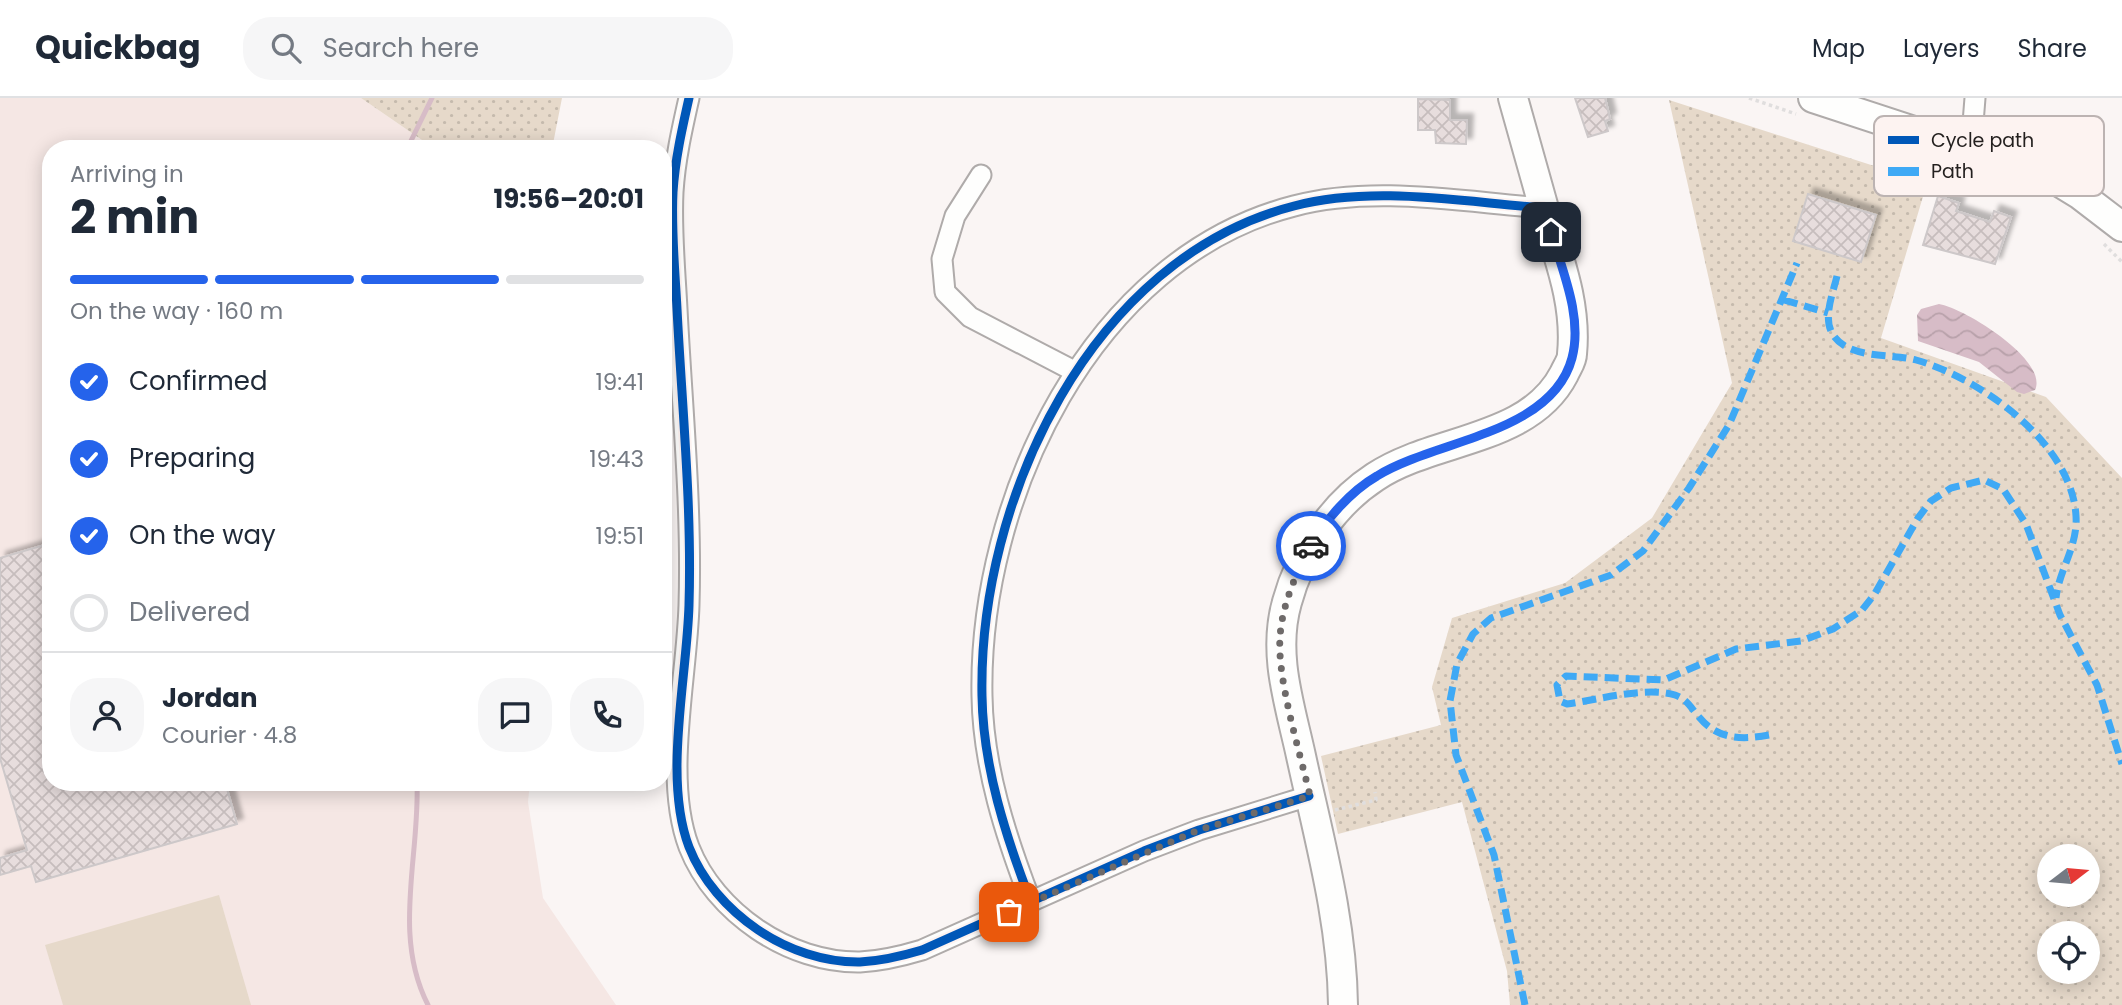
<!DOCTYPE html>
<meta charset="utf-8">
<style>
:root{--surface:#fff;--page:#f6f6f7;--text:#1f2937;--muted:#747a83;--line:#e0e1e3;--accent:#2563eb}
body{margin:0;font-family:Poppins,sans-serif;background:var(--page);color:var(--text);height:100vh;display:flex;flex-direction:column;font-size:26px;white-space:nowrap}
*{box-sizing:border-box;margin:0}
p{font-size:23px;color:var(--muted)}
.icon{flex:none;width:38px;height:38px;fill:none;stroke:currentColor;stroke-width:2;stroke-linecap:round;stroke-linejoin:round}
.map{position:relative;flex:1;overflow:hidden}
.panel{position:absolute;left:42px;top:42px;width:630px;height:651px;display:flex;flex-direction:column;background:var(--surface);border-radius:28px;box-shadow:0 4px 18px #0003}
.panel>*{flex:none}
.needle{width:46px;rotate:74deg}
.buttons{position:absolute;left:2037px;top:746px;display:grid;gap:14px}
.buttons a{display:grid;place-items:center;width:63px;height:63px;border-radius:50%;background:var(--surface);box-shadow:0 4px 18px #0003;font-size:35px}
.pin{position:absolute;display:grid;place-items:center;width:60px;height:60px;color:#fff;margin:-30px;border-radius:14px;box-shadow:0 4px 10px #0006}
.courier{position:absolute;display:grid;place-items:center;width:70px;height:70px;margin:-35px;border:5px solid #2563eb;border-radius:50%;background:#fff;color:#222;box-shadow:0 2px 9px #0007}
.summary em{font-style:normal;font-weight:700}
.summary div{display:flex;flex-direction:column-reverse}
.summary{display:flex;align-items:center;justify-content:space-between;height:119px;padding:0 28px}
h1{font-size:46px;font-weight:700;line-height:52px}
.bar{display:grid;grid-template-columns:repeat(4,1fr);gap:10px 7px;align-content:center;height:84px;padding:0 28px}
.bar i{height:9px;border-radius:5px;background:var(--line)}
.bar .active{background:var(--accent)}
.bar p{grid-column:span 4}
.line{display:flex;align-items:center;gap:18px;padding:0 28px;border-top:2px solid var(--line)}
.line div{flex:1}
.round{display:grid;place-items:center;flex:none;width:74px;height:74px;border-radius:28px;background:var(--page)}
ol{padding:0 28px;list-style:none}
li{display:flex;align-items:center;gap:21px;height:77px}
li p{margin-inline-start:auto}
li .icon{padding:7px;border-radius:50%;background:var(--accent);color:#fff;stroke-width:4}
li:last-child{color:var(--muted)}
li i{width:38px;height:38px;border:4px solid var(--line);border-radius:50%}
header{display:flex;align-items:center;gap:42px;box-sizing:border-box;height:98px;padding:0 35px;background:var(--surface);border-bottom:2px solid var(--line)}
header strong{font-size:33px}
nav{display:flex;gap:38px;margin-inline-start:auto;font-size:24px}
.search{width:490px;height:63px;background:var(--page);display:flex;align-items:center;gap:18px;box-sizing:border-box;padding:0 24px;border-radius:28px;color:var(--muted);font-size:26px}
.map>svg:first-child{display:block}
.built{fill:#f5e7e4}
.green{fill:url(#green-dots);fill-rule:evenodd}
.pitch{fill:#e6d9ca}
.water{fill:url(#water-waves)}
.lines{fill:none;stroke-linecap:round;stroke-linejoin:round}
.stream{stroke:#d7bcc7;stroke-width:5}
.building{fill:url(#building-cross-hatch);stroke:#cdc8c9;stroke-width:2;filter:url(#shadow)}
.street-casing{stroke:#afabaa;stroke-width:23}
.secondary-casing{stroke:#afabaa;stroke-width:32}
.path{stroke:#e0dede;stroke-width:3.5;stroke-dasharray:3.5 3.5;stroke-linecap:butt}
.street{stroke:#fefefd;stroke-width:19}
.secondary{stroke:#fefefd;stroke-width:28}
.quiet{stroke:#3fa9f5;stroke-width:7;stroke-dasharray:14 7;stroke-linecap:butt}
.cycleway-casing{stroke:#fdf3f1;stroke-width:13}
.cycleway{stroke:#0057b8;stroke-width:9}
.done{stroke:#6e6a69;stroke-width:7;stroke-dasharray:0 12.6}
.route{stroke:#2563eb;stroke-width:9}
.key{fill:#fdf3f1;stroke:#bcb3b2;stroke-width:2}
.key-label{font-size:19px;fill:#231f1e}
</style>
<header>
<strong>Quickbag</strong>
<div class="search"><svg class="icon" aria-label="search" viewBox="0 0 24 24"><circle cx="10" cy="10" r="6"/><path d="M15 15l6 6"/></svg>Search here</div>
<nav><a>Map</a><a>Layers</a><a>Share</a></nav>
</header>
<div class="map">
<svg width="2122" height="907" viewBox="0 0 2122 907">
<defs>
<pattern id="green-dots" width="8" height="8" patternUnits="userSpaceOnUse" patternTransform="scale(1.75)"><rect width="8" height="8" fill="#e6d9ca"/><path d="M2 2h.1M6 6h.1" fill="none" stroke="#c5baad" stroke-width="1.8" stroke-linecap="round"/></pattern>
<pattern id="water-waves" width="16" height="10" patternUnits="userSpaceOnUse" patternTransform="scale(1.75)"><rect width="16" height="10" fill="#d7bcc7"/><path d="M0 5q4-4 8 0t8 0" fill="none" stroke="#b8a1aa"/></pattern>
<pattern id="building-cross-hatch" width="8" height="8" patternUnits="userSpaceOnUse" patternTransform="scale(1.75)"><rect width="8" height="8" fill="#e7dddd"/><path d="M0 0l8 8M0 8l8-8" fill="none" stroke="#c6bdbd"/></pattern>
<filter id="shadow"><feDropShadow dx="6" dy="-6" stdDeviation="2" flood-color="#0004"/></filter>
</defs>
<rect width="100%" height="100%" fill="#faf5f4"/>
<path class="built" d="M 0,0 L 361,0 L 435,51 L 51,51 L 51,684 L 530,684 L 528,704 L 543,800 L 616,907 L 0,907 Z"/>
<path class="green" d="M 361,0 L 562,0 L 552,51 L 435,51 Z
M 1669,2 L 1927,85 L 1881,240 L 2046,299 L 2122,380 L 2122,907 L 1510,907 L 1507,873 L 1462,704 L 1338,736 L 1321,658 L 1441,627 L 1432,589 L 1452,520 L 1565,485 L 1652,420 L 1732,285 ZM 2049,758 L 2088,758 L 2088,796 L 2049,796 ZM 2049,835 L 2088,835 L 2088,873 L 2049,873 Z"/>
<path class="pitch" d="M 219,797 L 251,907 L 63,907 L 45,847 Z"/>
<path class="water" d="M 1939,206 C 1964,210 2049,262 2035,292 L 2024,296 L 2017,294 L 1979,264 L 1918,243 L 1917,217 L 1921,211 Z"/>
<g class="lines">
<path class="stream" d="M 407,51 L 432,0
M 417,684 C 420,758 392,837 428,907"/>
</g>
<path class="building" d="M 1575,0 L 1605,0 L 1610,21 L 1605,23 L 1608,33 L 1588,39 Z
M 1418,1 L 1450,2 L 1450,22 L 1467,22 L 1466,46 L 1436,45 L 1435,32 L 1418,32 Z
M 1808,96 L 1876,117 L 1861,164 L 1793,143 Z
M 1938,98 L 1959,105 L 1956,113 L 1990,124 L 1994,113 L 2011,119 L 1995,166 L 1923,147 Z
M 51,445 L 51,684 L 225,684 L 237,726 L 36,784 L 31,768 L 0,777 L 0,760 L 27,752 L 0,660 L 0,460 Z"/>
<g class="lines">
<defs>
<path id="street" d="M 689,0 C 682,31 675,62 673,94 C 671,133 675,172 677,211 C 682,309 692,408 689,507 C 687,580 663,681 689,749 C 715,815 789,865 860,864 C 881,863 902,858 922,852 L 1144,753 L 1199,732 L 1309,698
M 1971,50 L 1975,0
M 981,77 L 955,118 L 942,161 L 945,194 L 970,219 L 1074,273
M 1031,804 C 1006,739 983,669 982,598 C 978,402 1091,160 1294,108 C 1374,87 1462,104 1544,110"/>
<path id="secondary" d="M 1813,0 L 2048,77 L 2079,96 L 2122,129
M 1343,907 C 1342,822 1319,741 1301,658 C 1290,607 1272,556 1287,504 C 1300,456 1332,407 1375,379 C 1433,340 1529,344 1564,276 C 1567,269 1572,263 1572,256 C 1577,206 1559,161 1545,114 C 1534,76 1524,38 1513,0"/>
</defs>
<use href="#street" class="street-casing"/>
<use href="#secondary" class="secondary-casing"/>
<path class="path" d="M 1749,0 L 1796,16
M 2104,146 L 2122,164
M 1335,712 L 1376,702 L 1375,694"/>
<use href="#street" class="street"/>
<use href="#secondary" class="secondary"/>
<path class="quiet" d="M 1837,178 C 1833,195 1823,219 1832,235 C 1847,262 1891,255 1916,262 C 1980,280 2072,345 2076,418 C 2078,448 2059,472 2056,500
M 1784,202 L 1828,215
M 1769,637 C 1742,642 1718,642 1699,619 C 1691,610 1687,601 1675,597 C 1646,588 1597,602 1567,606 L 1560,603 L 1557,587 L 1566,578 L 1664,582 L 1736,551 L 1801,543 L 1833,531 L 1862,512 L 1874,497 L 1918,420 L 1931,403 L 1951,390 L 1984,382 L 2003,391 L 2026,426 L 2060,517 L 2097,587 L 2122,666
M 1525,907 L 1494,757 L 1456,657 L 1450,603 L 1457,566 L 1473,536 L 1491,520 L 1611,477 L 1643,453 L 1689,390 L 1729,327 L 1797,165"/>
<defs>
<path id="cycleway" d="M 689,0 C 682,31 675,62 673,94 C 671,133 675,172 677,211 C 682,309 692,408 689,507 C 687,580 663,681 689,749 C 715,815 789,865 860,864 C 881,863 902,858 922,852 L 1144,753 L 1199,732 L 1309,698
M 1031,804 C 1006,739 983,669 982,598 C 978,402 1091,160 1294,108 C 1374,87 1462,104 1544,110"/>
</defs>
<use href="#cycleway" class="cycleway-casing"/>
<use href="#cycleway" class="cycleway"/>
</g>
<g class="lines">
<path class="done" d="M 1009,814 L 1199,732 L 1310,698 C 1300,654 1277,582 1280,539 C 1282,507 1296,475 1311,448"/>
<path class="route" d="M 1311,448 C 1325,422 1351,393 1377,378 C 1435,342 1552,336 1572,260 C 1583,219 1562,172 1551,134"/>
</g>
<rect x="1874" y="18" width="230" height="80" rx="10" class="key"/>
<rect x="1888" y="38" width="31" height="8" fill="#0057b8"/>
<rect x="1888" y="69" width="31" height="9" fill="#3fa9f5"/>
<g class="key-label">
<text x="1931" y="49">Cycle path</text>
<text x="1931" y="80">Path</text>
</g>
</svg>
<div class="buttons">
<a><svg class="needle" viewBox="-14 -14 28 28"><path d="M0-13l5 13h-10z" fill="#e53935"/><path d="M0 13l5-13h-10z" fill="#747a83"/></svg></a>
<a><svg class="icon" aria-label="locate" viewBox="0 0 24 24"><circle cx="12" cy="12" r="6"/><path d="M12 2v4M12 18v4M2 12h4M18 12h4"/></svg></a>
</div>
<div class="pin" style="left:1009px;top:814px;background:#ea580c"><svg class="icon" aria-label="bag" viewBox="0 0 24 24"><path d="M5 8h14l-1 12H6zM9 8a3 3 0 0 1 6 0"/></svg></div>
<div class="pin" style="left:1551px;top:134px;background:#1f2937"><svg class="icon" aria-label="home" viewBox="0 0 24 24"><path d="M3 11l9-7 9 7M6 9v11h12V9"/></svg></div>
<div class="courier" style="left:1311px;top:448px"><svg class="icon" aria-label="car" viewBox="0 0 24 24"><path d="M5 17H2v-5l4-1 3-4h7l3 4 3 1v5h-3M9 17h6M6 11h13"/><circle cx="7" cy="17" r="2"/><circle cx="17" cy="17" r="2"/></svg></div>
<section class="panel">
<div class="summary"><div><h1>2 min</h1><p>Arriving in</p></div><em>19:56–20:01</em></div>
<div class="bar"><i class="active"></i><i class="active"></i><i class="active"></i><i></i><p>On the way · 160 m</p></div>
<ol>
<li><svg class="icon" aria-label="check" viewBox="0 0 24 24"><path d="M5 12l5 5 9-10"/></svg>Confirmed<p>19:41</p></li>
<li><svg class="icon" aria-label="check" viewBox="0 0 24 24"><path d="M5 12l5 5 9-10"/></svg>Preparing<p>19:43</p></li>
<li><svg class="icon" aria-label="check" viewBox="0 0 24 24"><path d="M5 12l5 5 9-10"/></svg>On the way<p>19:51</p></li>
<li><i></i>Delivered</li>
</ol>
<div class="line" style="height:126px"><a class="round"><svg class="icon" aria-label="person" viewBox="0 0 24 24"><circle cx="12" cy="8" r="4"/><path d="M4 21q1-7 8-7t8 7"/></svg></a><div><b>Jordan</b><p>Courier · 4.8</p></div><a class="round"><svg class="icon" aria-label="chat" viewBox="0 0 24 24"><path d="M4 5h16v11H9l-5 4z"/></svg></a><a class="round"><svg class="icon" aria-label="phone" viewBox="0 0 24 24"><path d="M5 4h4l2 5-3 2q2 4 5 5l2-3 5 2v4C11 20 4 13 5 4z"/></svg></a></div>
</section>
</div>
